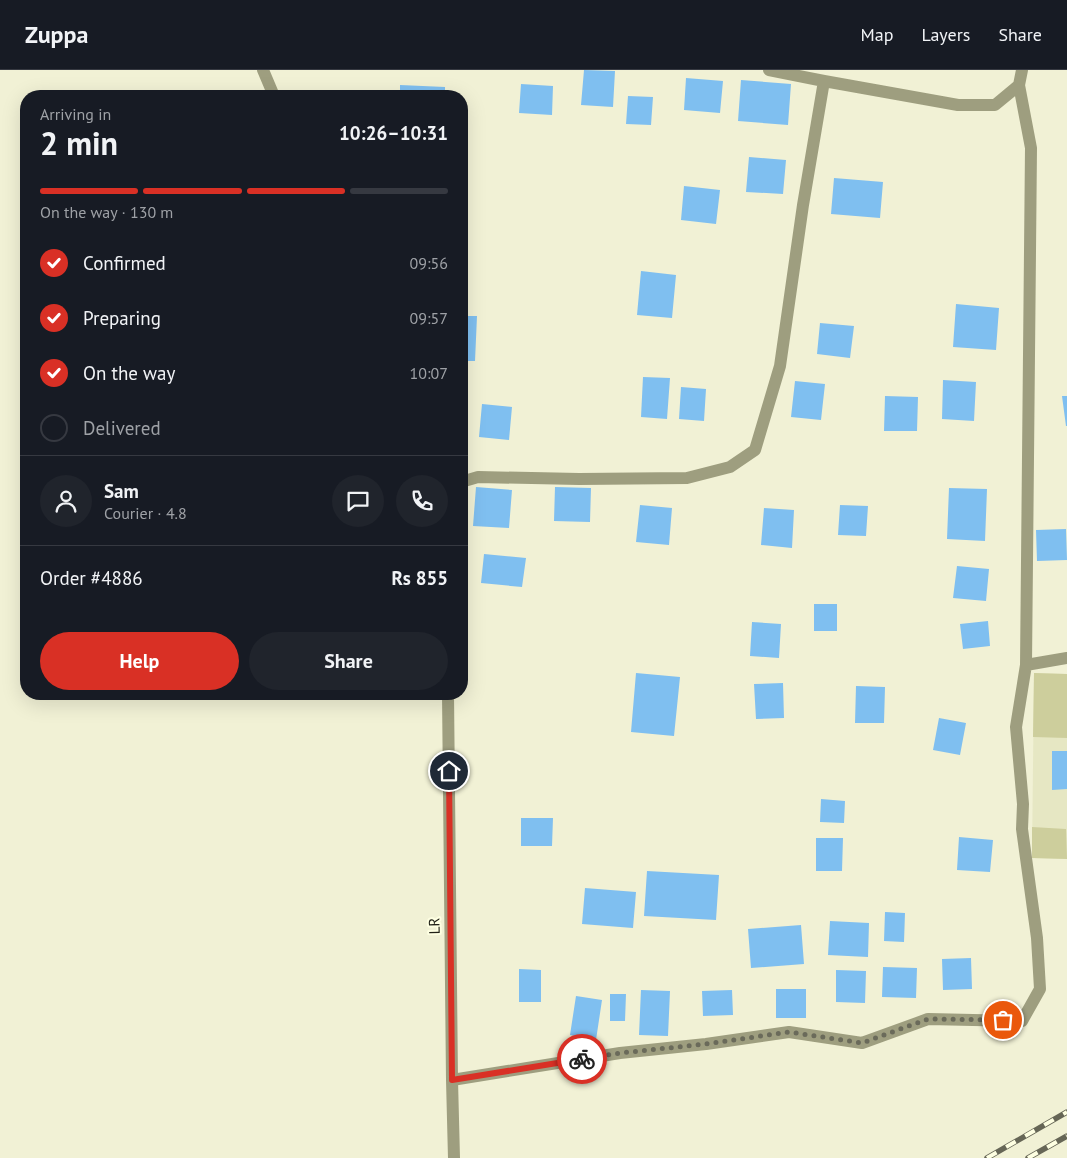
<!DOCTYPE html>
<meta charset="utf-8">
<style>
:root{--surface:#171b24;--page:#20242c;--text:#f1f3f6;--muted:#9ea1a6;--line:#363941;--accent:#d93025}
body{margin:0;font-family:"PT Sans",sans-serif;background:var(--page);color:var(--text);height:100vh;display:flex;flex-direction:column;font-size:19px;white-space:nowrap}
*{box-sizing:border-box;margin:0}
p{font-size:16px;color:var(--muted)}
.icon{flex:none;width:28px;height:28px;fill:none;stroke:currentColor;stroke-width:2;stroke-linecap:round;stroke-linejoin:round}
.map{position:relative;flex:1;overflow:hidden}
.drawer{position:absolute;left:20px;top:20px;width:448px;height:610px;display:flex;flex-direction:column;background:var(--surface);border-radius:20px;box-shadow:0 5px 20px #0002}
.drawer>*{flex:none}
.pin{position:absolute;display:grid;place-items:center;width:42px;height:42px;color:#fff;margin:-21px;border:2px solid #fff;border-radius:50%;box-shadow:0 1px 5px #0007}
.courier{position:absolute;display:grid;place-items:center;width:50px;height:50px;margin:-25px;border:4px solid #d93025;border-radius:50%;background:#fff;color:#222;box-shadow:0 1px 6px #0007}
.head em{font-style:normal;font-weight:700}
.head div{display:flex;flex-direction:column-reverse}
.head{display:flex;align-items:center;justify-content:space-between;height:85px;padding:0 20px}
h1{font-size:32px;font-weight:700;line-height:38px}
.bar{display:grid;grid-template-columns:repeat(4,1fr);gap:8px 5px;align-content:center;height:60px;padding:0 20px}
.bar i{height:6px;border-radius:4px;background:var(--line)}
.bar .on{background:var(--accent)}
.bar p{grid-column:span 4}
.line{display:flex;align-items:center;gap:12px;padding:0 20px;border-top:1px solid var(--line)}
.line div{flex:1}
.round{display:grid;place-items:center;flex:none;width:52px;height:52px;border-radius:26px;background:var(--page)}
ol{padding:0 20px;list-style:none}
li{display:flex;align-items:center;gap:15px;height:55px}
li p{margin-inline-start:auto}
li .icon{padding:5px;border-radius:50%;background:var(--accent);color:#fff;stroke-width:4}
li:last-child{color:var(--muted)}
li i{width:28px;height:28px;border:2px solid var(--line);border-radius:50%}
.action{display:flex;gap:10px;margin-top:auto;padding:10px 20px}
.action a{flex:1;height:58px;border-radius:30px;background:var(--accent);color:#fff;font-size:20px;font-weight:700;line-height:58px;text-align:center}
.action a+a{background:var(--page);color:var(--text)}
header{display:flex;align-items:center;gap:30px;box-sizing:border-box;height:70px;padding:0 25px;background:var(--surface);border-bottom:1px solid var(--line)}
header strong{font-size:24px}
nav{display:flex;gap:28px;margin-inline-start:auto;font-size:18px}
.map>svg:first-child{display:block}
.built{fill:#e6e7c3}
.green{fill:#cdce9c}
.building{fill:#7fbff0}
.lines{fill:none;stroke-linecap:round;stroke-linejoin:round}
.street{stroke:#9e9e7f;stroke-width:12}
.rail-casing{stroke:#666656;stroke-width:5.5}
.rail{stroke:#feffe2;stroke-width:4;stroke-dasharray:11;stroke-linecap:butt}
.done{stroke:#6a6a5a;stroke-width:5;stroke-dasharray:0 9}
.route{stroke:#d93025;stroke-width:6}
.labels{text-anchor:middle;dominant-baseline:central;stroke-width:4;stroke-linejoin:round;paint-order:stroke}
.street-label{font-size:15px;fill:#212117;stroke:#feffe2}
</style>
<header>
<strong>Zuppa</strong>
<nav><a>Map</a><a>Layers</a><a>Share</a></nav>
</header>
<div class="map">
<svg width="1067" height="1088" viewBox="0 0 1067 1088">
<rect width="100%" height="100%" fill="#f1f1d5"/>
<path class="built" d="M 1034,603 L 1067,604 L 1067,789 L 1032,788 Z"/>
<path class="green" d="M 1034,603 L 1067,604 L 1067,668 L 1033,667 Z
M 1032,757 L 1066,759 L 1067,789 L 1032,788 Z"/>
<path class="building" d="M 584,0 L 615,1 L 613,37 L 581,35 Z
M 686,8 L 723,11 L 720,43 L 684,40 Z
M 741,10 L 791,14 L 788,55 L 738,51 Z
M 521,14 L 553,16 L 552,45 L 519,43 Z
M 400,15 L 445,17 L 445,26 L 400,26 Z
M 628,26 L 653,27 L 651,55 L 626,54 Z
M 749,87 L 786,90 L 783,124 L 746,122 Z
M 834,108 L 883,112 L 880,148 L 831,144 Z
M 684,116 L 720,120 L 716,154 L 681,150 Z
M 641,201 L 676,205 L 672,248 L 637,245 Z
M 956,234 L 999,238 L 996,280 L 953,277 Z
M 461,246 L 477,246 L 475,291 L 461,291 Z
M 820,253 L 854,256 L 850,288 L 817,284 Z
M 643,307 L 670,308 L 667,349 L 641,347 Z
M 943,310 L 976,312 L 974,351 L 942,349 Z
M 795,311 L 825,314 L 821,350 L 791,347 Z
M 681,317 L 706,319 L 704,351 L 679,349 Z
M 885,326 L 918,327 L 917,361 L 884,361 Z
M 1062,326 L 1067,326 L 1067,356 L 1066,356 Z
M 482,334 L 512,337 L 509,370 L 479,367 Z
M 476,417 L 512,420 L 509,458 L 473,456 Z
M 555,417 L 591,418 L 590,452 L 554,451 Z
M 949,418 L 987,419 L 985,471 L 947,469 Z
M 640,435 L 672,438 L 669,475 L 636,472 Z
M 840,435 L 868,436 L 866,466 L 838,465 Z
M 764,438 L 794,440 L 792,478 L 761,475 Z
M 1066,459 L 1067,490 L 1037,491 L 1036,460 Z
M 484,484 L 526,488 L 522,517 L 481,513 Z
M 957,496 L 989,499 L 986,531 L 953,528 Z
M 814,534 L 837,534 L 837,561 L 814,561 Z
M 988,551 L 990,576 L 963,579 L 960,554 Z
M 752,552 L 781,554 L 779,588 L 750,586 Z
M 636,603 L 680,607 L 674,666 L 631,662 Z
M 783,613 L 784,648 L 756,649 L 754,614 Z
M 856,616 L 885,617 L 884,653 L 855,653 Z
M 939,648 L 966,653 L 960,685 L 933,680 Z
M 1052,681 L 1067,681 L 1067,719 L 1052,720 Z
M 821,729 L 845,731 L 844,753 L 820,752 Z
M 521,748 L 553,748 L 552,776 L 521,776 Z
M 959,767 L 993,770 L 990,802 L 957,800 Z
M 816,768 L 843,768 L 842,801 L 816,801 Z
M 647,801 L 719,805 L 716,850 L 644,846 Z
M 585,818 L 636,822 L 633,858 L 582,854 Z
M 885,842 L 905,843 L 904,872 L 884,871 Z
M 830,851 L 869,853 L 868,887 L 828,885 Z
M 801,855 L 804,894 L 751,898 L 748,859 Z
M 971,888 L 972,919 L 943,920 L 942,889 Z
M 883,897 L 917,898 L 916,928 L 882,927 Z
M 519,899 L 541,900 L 541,932 L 519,932 Z
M 836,900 L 866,901 L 865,933 L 836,932 Z
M 776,919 L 806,919 L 806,948 L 776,948 Z
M 641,920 L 670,921 L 668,966 L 639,965 Z
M 732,920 L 733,945 L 703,946 L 702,921 Z
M 610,924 L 626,924 L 625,951 L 610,951 Z
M 576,926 L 602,930 L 596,970 L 570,965 Z"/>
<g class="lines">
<path class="street" d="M 263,0 L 274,26
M 769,0 L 824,11 L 958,35 L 995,35 L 1019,15 L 1022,0
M 1019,15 L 1031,78 L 1026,595
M 461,412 L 478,407 L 579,409 L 687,408 L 730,397 L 755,380 L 780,296 L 803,135 L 824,11
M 448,624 L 452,1010 L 454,1088
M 452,1010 L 620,983 L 706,974 L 789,962 L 862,973 L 928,949 L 1022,951 L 1040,919 L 1037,868 L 1022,759 L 1023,734 L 1016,657 L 1026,595 L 1067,588"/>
<defs>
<path id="rail" d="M 987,1088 L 1067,1042
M 1028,1088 L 1067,1066"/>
</defs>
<use href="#rail" class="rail-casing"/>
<use href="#rail" class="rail"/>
</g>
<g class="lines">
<path class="done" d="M 582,989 L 620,983 L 706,974 L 789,962 L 862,973 L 928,949 L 1003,950"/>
<path class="route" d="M 449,701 L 452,1010 L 582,989"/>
</g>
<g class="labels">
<g class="street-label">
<text transform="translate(434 856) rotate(-91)">LR</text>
</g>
</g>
</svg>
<div class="pin" style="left:1003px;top:950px;background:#ea580c"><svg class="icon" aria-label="bag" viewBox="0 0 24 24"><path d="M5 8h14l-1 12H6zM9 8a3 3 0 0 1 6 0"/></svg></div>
<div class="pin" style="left:449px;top:701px;background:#1f2937"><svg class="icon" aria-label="home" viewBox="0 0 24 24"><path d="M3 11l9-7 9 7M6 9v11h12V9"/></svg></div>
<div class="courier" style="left:582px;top:989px"><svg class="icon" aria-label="bike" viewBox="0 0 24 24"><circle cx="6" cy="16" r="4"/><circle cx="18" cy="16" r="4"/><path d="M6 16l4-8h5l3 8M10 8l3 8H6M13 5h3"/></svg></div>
<section class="drawer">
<div class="head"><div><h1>2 min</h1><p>Arriving in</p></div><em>10:26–10:31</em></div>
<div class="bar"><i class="on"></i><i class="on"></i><i class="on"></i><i></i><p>On the way · 130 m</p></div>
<ol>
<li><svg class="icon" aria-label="check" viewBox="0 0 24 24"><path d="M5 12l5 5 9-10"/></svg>Confirmed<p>09:56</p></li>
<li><svg class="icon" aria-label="check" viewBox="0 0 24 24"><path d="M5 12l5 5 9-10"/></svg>Preparing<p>09:57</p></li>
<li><svg class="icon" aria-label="check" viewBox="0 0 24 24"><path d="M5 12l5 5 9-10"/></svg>On the way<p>10:07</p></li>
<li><i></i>Delivered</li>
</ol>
<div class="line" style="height:90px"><a class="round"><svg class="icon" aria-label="person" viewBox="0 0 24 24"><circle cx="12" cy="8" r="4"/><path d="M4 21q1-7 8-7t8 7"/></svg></a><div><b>Sam</b><p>Courier · 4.8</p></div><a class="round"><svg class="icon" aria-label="chat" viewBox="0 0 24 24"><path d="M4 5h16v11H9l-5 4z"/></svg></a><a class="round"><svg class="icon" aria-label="phone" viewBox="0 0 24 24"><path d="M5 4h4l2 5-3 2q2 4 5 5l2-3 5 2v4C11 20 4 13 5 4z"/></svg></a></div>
<div class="line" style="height:65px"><div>Order #4886</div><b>Rs 855</b></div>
<div class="action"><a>Help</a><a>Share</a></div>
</section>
</div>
